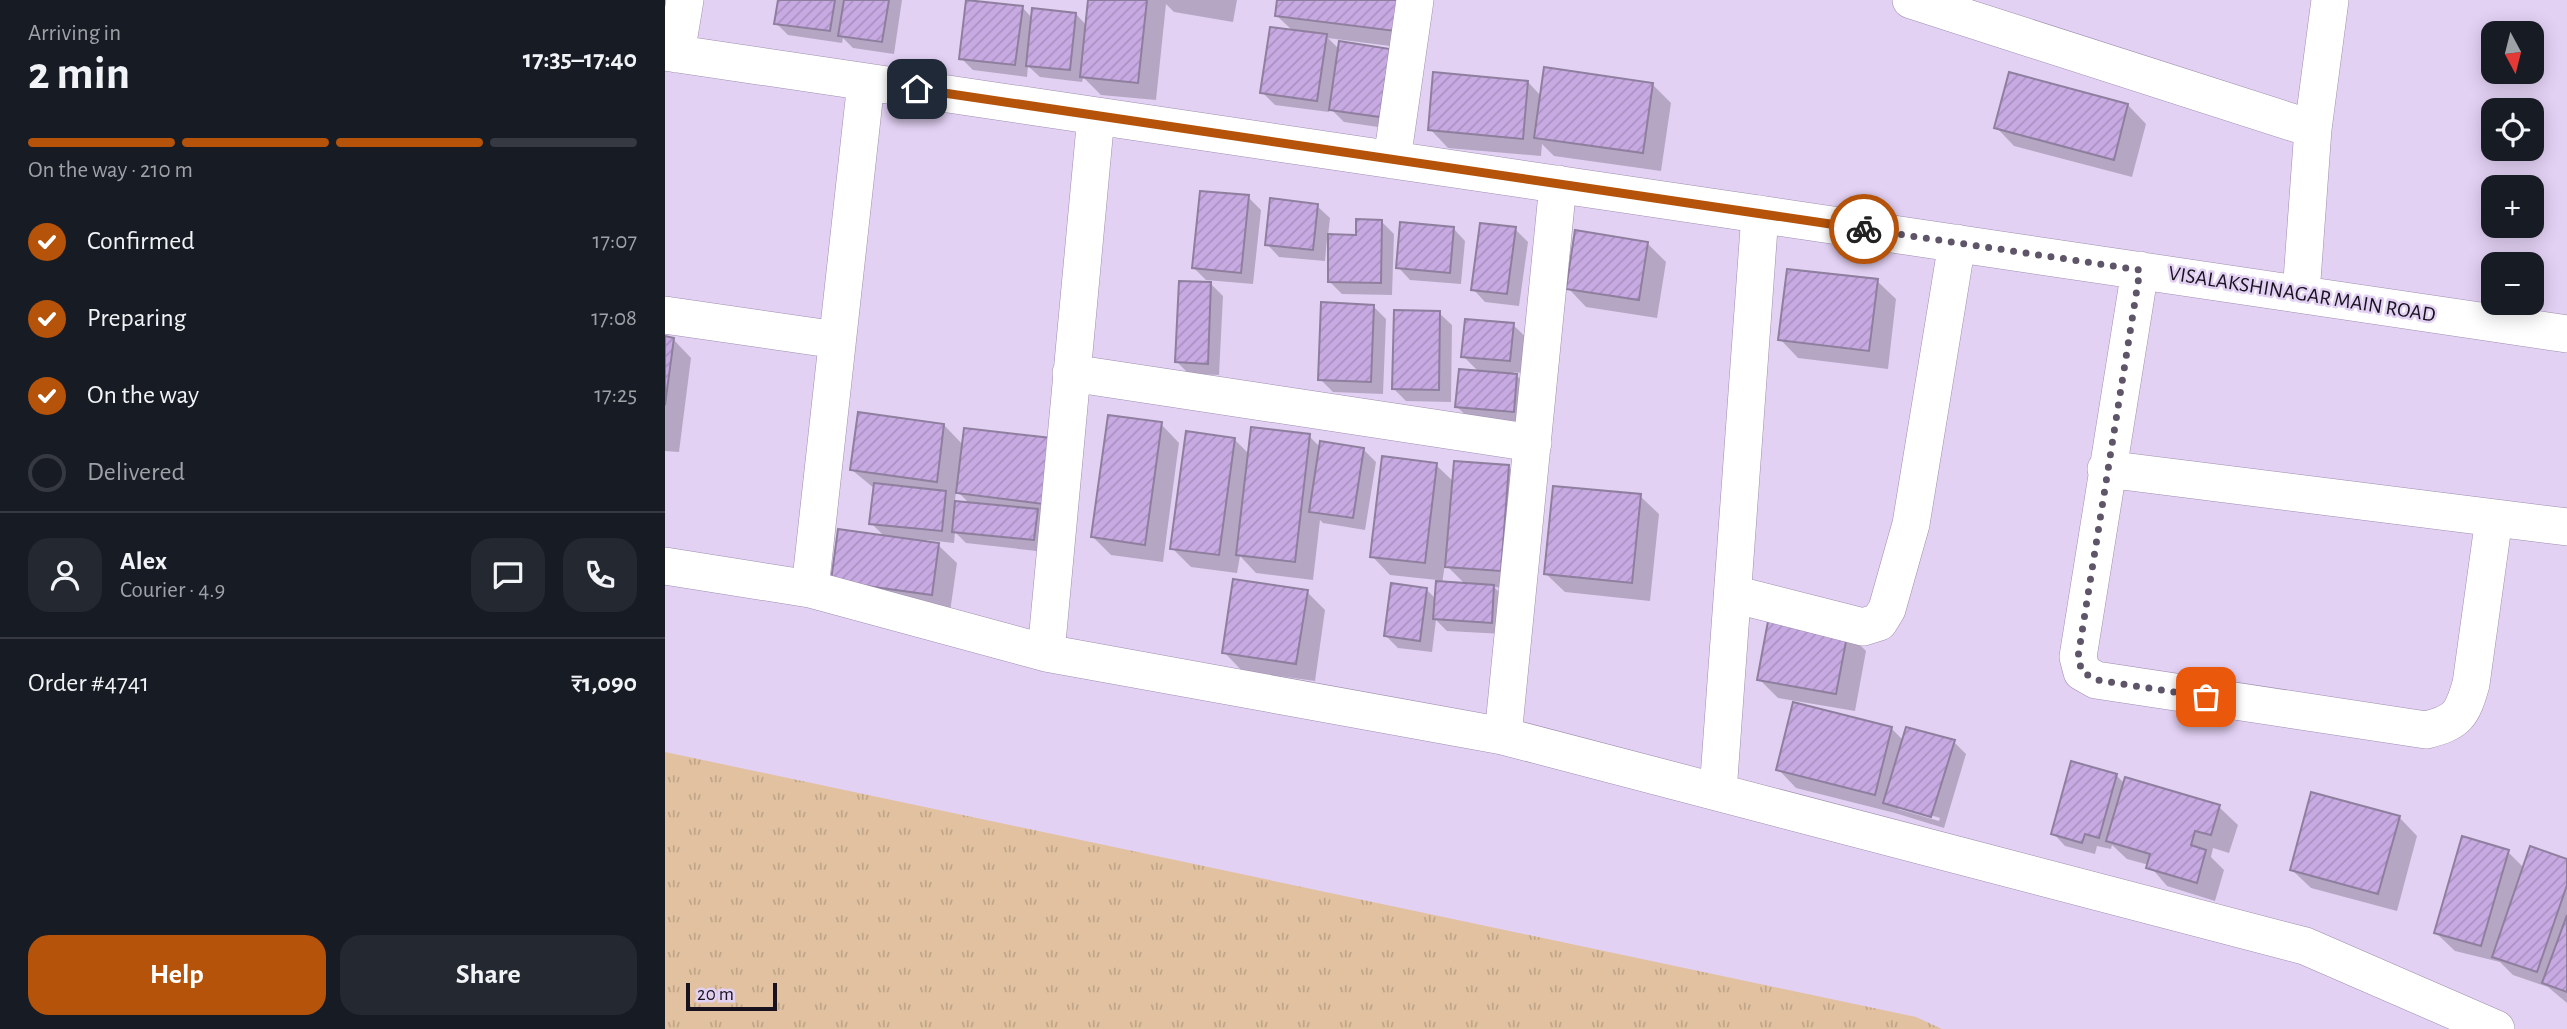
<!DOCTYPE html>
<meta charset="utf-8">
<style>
:root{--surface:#171b24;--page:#242831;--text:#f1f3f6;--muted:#9ea1a6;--line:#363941;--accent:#b45309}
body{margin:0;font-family:"Alegreya Sans",sans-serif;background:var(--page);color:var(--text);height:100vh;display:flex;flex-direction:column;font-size:26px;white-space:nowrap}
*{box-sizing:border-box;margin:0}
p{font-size:23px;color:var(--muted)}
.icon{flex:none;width:38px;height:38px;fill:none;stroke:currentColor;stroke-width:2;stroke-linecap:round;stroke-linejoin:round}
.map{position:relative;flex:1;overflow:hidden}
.side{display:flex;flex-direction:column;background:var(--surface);width:665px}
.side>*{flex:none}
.needle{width:46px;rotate:173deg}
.fabs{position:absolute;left:1816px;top:21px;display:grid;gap:14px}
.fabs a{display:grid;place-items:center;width:63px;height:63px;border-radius:14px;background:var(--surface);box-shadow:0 4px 18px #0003;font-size:35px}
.scale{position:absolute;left:21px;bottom:18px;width:91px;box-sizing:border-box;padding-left:7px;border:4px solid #18121e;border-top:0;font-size:19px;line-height:24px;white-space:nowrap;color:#18121e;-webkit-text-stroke:5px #e3d1f4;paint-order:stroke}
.pin{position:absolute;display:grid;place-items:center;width:60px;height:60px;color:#fff;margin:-30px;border-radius:14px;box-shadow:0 4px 10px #0006}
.courier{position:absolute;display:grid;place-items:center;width:70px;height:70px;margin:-35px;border:5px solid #b45309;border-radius:50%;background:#fff;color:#222;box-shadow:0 2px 9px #0007}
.headline em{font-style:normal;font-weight:700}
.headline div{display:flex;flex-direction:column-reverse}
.headline{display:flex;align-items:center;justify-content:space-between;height:119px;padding:0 28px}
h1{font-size:46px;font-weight:700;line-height:52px}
.bar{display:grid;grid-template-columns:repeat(4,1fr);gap:10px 7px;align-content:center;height:84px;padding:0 28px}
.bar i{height:9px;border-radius:5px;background:var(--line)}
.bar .on{background:var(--accent)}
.bar p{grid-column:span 4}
.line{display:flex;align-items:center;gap:18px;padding:0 28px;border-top:2px solid var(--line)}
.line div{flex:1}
.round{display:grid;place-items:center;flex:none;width:74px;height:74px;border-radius:21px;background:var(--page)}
ol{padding:0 28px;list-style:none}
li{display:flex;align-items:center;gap:21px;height:77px}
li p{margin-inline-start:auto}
li .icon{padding:7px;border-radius:50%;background:var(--accent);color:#fff;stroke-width:4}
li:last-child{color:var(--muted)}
li i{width:38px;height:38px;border:4px solid var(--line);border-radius:50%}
.primary-button{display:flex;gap:14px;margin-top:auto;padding:14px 28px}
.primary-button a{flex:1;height:80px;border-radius:21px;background:var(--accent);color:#fff;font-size:28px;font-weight:700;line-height:80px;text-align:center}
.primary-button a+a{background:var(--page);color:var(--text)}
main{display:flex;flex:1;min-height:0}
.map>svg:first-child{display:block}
.grass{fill:url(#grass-tufts)}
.shadow{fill:#0003;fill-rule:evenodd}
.building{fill:url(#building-hatch);stroke:#8f7f9e;stroke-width:2}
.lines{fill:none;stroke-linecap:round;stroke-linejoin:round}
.minor-casing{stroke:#9e8eae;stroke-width:38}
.minor{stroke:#fff;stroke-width:37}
.done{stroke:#5f5569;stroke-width:7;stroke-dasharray:0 12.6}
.route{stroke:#b45309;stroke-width:9}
.labels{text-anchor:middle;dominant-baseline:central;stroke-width:5;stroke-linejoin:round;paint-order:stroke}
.street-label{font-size:21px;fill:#18121e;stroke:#e3d1f4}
</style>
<main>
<section class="side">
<div class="headline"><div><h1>2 min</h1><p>Arriving in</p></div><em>17:35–17:40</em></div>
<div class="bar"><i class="on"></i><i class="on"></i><i class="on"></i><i></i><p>On the way · 210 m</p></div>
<ol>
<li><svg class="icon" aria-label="check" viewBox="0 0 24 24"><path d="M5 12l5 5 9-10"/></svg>Confirmed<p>17:07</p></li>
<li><svg class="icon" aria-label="check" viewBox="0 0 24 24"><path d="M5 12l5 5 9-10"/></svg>Preparing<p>17:08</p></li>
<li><svg class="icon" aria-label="check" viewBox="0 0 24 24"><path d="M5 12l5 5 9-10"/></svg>On the way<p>17:25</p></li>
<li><i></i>Delivered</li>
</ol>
<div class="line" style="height:126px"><a class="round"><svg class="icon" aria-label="person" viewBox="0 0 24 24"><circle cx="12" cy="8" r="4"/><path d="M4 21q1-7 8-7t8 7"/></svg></a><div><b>Alex</b><p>Courier · 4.9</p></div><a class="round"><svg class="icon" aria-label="chat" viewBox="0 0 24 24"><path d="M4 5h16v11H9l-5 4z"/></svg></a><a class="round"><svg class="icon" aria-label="phone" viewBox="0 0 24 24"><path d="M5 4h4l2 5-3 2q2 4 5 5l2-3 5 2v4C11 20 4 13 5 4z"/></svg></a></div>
<div class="line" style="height:91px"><div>Order #4741</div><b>₹1,090</b></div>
<div class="primary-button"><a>Help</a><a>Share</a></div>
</section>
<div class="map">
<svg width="1902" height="1029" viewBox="0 0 1902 1029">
<defs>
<pattern id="grass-tufts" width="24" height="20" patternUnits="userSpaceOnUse" patternTransform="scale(1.75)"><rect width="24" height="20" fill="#e1c19f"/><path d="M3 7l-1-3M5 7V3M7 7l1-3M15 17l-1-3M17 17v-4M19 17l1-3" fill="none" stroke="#c0a588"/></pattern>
<pattern id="building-hatch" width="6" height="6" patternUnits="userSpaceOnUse" patternTransform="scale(1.75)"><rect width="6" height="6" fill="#c8aae3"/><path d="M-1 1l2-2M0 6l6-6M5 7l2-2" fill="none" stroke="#ab91c2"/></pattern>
</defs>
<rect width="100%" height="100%" fill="#e3d1f4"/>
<path class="grass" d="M 0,752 L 1251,1017 L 1277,1029 L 0,1029 Z"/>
<path class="shadow" d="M 114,0 L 237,0 L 229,54 L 188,48 L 178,38 L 177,43 L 123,35 L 111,23 Z
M 425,0 L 572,0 L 568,22 L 509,12 L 501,4 L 491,100 L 436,95 L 418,77 L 417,82 L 375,77 L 363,66 L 362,77 L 308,70 L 296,58 L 357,7 L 367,18 L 411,14 L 422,26 Z
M 614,0 L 754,0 L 748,49 L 663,38 L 674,49 L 727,129 L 679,122 L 665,108 L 664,112 L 610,105 L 597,92 L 628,31 L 612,16 Z
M 863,82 L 876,96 L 987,84 L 1006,103 L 996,171 L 889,156 L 877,144 L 876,156 L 783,148 L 765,129 Z
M 1463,105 L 1481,124 L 1467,177 L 1349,146 L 1331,127 Z
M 583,197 L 596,210 L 588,284 L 541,280 L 528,267 Z
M 652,206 L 665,218 L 663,236 L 692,236 L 716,221 L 729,234 L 727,295 L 677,294 L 664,281 L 665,239 L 662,239 L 660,261 L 614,257 L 602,244 Z
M 788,228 L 800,241 L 796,284 L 745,280 L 733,267 Z
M 850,229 L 863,242 L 854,306 L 820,302 L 808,289 Z
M 983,244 L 1001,262 L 992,318 L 921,307 L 903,288 Z
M 1212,281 L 1231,299 L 1223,369 L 1133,358 L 1115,339 Z
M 545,283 L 558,296 L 554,375 L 524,374 L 512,362 Z
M 708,306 L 721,319 L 718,394 L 668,392 L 655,379 Z
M 774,313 L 787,325 L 786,402 L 741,401 L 728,388 Z
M 848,325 L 861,337 L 857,373 L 848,372 L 864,388 L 861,424 L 805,419 L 792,407 L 814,372 L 798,356 Z
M 0,338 L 8,339 L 26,358 L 14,452 L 0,451 Z
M 496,424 L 514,443 L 498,562 L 446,555 L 428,537 Z
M 279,425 L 299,446 L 385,440 L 381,552 L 301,543 L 290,532 L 289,543 L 262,540 L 261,543 L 273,545 L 292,563 L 285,612 L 186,599 L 221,538 L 206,523 L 210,489 L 187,470 ZM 291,490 L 305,504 L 290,502 Z
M 644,436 L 656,448 L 699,450 L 711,462 L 700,530 L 658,523 L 655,520 L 648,580 L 591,573 L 575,556 L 572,573 L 526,567 L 507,548 L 569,439 L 585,455 Z
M 771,465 L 789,482 L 843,467 L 862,485 L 854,589 L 829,587 L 841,599 L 839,634 L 782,631 L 771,620 L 767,652 L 733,648 L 720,635 L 761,589 L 771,599 L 772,580 L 725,575 L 707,556 ZM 780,564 L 801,585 L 777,584 Z
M 975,496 L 994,514 L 985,601 L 900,592 L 881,574 Z
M 642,592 L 660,610 L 650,681 L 577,671 L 559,652 Z
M 1182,632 L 1201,651 L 1190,711 L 1113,698 L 1094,679 Z
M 1226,728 L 1239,741 L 1289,742 L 1301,754 L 1279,828 L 1230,813 L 1131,788 L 1113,769 ZM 1233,805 L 1275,818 L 1274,821 L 1233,809 Z
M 1451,775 L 1460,784 L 1554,807 L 1573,825 L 1564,853 L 1548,848 L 1546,857 L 1559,870 L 1550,901 L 1502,886 L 1484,865 L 1462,859 L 1447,845 L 1446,849 L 1432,846 L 1430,854 L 1400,846 L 1388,833 Z
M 1734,817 L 1752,836 L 1732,911 L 1646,888 L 1627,870 Z
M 1843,852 L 1859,868 L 1902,861 L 1902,1003 L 1883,987 L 1848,975 L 1835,962 L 1790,951 L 1771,933 Z"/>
<path class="building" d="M 113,0 L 170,0 L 165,31 L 109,24 Z
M 179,0 L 224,0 L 217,42 L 173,36 Z
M 301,0 L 358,6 L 350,65 L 294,59 Z
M 423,0 L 482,0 L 473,83 L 415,77 Z
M 612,0 L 734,0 L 730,31 L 610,16 Z
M 367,8 L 411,13 L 405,70 L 361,66 Z
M 605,27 L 662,34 L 652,101 L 595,93 Z
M 674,41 L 725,49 L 715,117 L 664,110 Z
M 879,67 L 988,83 L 978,153 L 869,138 Z
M 768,72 L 863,81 L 858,139 L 763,130 Z
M 1344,72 L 1463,104 L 1449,160 L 1329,128 Z
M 535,191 L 584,195 L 576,273 L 527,268 Z
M 605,198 L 653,204 L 648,250 L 600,245 Z
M 691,219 L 717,220 L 716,283 L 663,282 L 663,234 L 691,235 Z
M 735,222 L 789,227 L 785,273 L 731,268 Z
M 815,223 L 851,227 L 842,294 L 806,290 Z
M 910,230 L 983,242 L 974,300 L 901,289 Z
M 1122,269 L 1213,279 L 1204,351 L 1113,340 Z
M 514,281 L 546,282 L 543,364 L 510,362 Z
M 656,302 L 709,305 L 706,382 L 653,380 Z
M 729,310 L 775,311 L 774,390 L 727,389 Z
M 800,319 L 849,323 L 845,361 L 796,357 Z
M 0,336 L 9,338 L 0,405 Z
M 794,369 L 852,374 L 849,412 L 790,407 Z
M 193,412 L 279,424 L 272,482 L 185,470 Z
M 443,415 L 497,422 L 480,545 L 426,537 Z
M 586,427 L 645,434 L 630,562 L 571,555 Z
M 299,428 L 386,438 L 378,504 L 291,493 Z
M 521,431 L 570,438 L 554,555 L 505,549 Z
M 655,441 L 699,448 L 688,518 L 644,512 Z
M 717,456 L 772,463 L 760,563 L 705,557 Z
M 789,461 L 844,465 L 836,571 L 780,567 Z
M 209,483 L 281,491 L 277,531 L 204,524 Z
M 888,486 L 976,494 L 967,583 L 879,574 Z
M 290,501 L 373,509 L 369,540 L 287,532 Z
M 173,529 L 274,543 L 267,595 L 166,581 Z
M 568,579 L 643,590 L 631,664 L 557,653 Z
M 771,581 L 829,585 L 827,623 L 768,619 Z
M 726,583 L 762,588 L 755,641 L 719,636 Z
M 1104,616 L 1183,631 L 1171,694 L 1092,680 Z
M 1128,702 L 1227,727 L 1210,795 L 1111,770 Z
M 1241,727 L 1290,740 L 1266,817 L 1218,803 Z
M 1406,761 L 1452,774 L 1434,838 L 1420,834 L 1417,843 L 1386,834 Z
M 1460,777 L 1555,805 L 1546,835 L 1530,831 L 1526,845 L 1541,850 L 1532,883 L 1481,868 L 1485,854 L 1441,841 Z
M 1646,792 L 1735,816 L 1713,894 L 1625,870 Z
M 1797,836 L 1844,850 L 1816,946 L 1769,933 Z
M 1865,846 L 1902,859 L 1902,885 L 1872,972 L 1827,957 Z
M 1902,915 L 1902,992 L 1877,983 Z"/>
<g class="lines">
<defs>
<path id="minor" d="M 1246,0 L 1648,129
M 0,52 L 1902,334
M 11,54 L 20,0
M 727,160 L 750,0
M 1475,270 L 1413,657 L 1417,672 L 1431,680 L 1761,730 C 1793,722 1797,715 1806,684 L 1829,518
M 1636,294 L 1648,129 L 1665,0
M 0,315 L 172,340
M 406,373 L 868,443
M 1441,469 L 1902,527
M 0,566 L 145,589 L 381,653 L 838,736 L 1640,946 L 1831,1029
M 145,589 L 201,82
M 1068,594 L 1198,627 L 1214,622 L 1222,609 L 1246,524 L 1292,243
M 381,653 L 431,116
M 838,736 L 893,184
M 1053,792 L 1095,214"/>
</defs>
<use href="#minor" class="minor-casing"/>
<use href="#minor" class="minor"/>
</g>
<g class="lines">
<path class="done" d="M 1199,229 L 1475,270 L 1413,657 L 1417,672 L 1432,680 L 1541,697"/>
<path class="route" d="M 252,89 L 1199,229"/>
</g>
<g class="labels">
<g class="street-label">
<text transform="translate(1637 294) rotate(9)">VISALAKSHINAGAR MAIN ROAD</text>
</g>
</g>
</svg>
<div class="fabs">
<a><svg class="needle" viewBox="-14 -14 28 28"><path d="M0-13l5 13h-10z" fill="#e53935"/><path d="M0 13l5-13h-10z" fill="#9ea1a6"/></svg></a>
<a><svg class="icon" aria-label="locate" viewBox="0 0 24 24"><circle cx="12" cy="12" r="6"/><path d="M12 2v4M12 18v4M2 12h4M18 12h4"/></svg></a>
<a>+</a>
<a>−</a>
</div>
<div class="scale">20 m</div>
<div class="pin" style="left:1541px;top:697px;background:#ea580c"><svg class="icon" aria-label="bag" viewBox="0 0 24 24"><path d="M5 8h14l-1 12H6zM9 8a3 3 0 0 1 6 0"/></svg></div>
<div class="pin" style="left:252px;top:89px;background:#1f2937"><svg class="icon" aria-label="home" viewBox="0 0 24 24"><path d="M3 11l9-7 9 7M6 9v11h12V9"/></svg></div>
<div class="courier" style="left:1199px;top:229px"><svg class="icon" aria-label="bike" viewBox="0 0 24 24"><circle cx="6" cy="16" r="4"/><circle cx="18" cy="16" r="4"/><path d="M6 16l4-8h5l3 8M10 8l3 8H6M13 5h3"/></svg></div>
</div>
</main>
